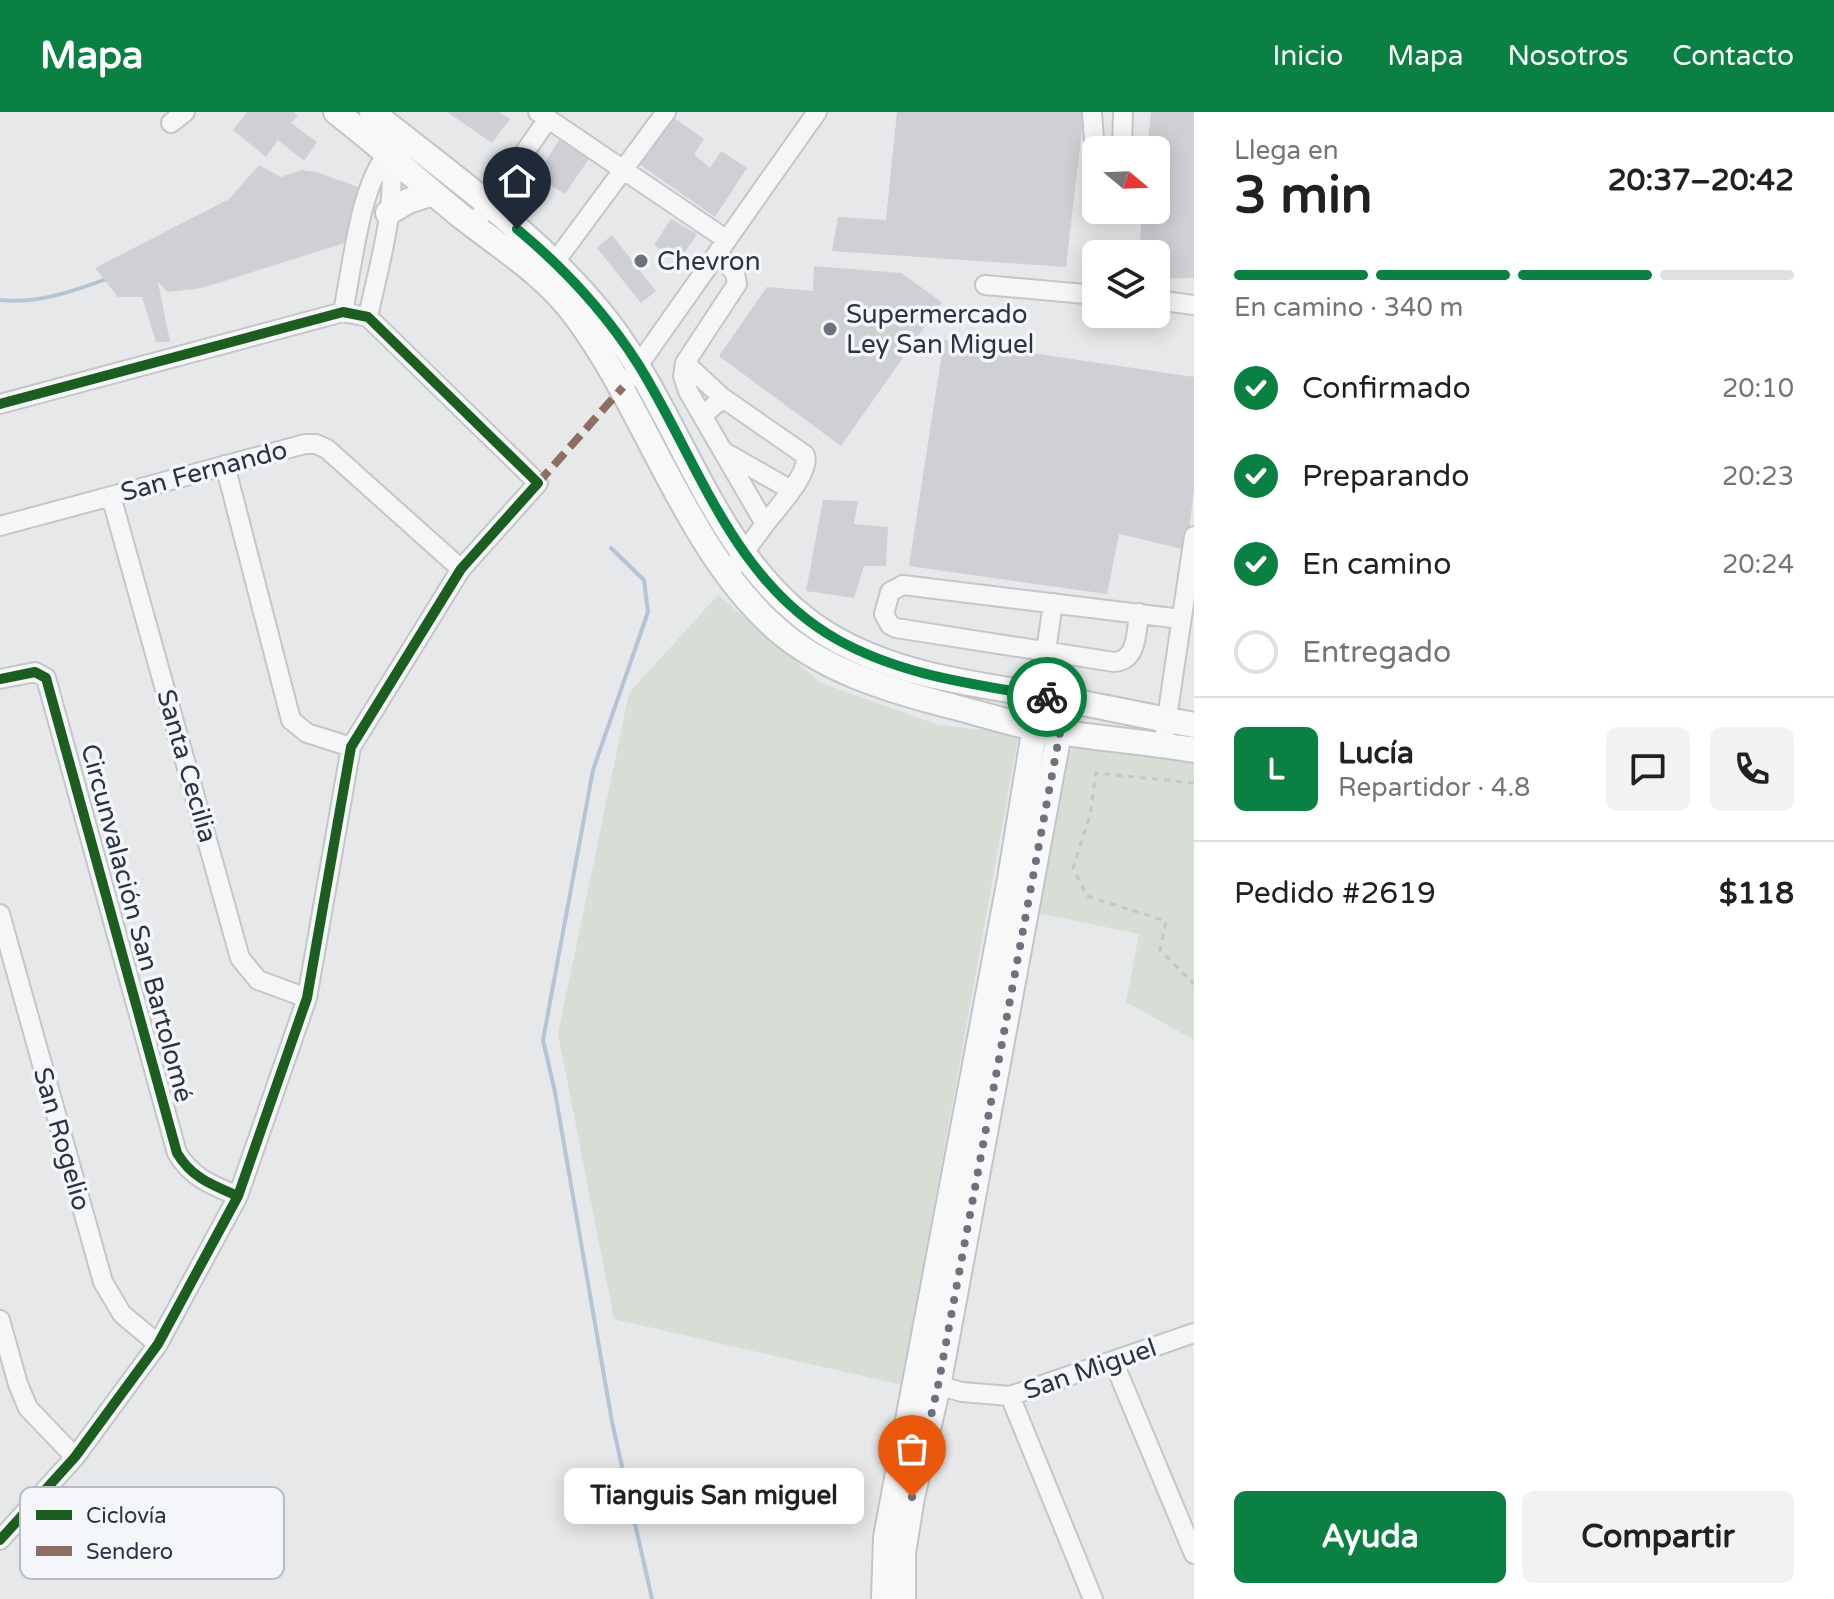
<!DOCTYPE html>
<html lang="es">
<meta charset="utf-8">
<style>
:root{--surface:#fff;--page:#f2f2f2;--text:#202124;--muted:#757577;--line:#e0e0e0;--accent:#0b8043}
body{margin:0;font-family:"Varela Round",sans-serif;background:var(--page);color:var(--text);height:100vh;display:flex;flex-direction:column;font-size:30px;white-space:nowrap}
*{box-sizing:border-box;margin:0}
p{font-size:26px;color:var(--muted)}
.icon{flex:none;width:44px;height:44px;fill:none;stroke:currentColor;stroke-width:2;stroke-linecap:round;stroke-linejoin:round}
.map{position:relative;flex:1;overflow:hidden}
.details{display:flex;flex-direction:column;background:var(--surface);width:640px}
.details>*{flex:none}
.needle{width:52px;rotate:109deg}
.buttons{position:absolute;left:1082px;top:24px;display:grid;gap:16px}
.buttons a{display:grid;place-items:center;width:88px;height:88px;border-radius:12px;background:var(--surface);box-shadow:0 4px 20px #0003;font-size:40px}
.pin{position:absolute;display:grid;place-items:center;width:68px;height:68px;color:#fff;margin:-82px -34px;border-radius:50% 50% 50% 0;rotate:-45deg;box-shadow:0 0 8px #0007}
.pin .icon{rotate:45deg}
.courier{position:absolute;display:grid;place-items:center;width:80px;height:80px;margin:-40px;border:6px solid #0b8043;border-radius:50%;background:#fff;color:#222;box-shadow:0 2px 10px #0007}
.bubble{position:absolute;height:56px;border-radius:12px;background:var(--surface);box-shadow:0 4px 20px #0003;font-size:26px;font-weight:700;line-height:56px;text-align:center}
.headline em{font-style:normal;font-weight:700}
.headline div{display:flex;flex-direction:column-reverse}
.headline{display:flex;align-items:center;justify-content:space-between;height:136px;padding:0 40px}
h1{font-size:52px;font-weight:700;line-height:60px}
.bar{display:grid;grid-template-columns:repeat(4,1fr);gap:12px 8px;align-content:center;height:96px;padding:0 40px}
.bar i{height:10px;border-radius:6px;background:var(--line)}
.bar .active{background:var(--accent)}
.bar p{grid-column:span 4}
.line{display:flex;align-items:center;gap:20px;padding:0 40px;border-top:2px solid var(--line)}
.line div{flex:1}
.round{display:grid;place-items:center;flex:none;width:84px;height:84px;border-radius:12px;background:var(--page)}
ol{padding:0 40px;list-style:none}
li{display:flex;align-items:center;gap:24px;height:88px}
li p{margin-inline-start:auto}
li .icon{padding:8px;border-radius:50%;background:var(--accent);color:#fff;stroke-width:4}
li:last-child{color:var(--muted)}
li i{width:44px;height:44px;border:4px solid var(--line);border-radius:50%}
.cta{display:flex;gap:16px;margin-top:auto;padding:16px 40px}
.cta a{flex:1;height:92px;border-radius:12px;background:var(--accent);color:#fff;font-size:32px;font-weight:700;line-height:92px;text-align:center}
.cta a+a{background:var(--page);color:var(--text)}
header{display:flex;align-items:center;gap:48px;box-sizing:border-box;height:112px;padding:0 40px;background:var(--accent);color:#fff}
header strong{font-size:38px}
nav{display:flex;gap:44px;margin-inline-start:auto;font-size:28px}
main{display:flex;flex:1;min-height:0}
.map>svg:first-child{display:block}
.green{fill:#d6ded6}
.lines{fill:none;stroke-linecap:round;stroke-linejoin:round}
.stream{stroke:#b4c4d5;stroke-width:4}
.building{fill:#ced0d3}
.minor-casing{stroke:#c4c6c8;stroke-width:22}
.major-casing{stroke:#c2c5c8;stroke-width:28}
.path{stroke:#c5c6ca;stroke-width:3;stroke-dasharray:6 6;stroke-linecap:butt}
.minor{stroke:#f5f6f7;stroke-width:18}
.major{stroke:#f8f8f8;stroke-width:24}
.quiet{stroke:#8d6e63;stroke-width:8;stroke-dasharray:16 8;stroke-linecap:butt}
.cycleway-casing{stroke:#f4f6f9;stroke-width:15}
.cycleway{stroke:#1b5e20;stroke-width:10}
.done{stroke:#6c737f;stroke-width:8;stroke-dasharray:0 14.4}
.route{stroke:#0b8043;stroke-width:10}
.poi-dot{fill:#6c737f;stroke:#f4f6f9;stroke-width:3}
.labels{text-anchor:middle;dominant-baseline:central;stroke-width:7;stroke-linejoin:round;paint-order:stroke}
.poi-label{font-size:26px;fill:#2b3445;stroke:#f4f6f9;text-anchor:start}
.street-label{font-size:26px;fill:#2b3445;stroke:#f4f6f9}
.key{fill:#f4f6f9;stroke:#b8bcc3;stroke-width:2}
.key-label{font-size:22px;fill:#2b3445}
</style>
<header>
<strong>Mapa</strong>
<nav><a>Inicio</a><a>Mapa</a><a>Nosotros</a><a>Contacto</a></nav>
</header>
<main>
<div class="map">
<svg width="1194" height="1487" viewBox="0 0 1194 1487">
<rect width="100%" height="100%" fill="#e6e8ea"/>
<path class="green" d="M 718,483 L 821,571 L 939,613 L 993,619 L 1018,626 L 902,1273 L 614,1207 L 558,922 L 629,581 Z
M 1078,633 L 1194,649 L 1194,928 L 1126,890 L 1139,822 L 1038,801 L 1066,642 Z"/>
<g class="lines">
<path class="stream" d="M 0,188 C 36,192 72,180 106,167
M 611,436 L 644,468 L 648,500 L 593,658 L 543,928 L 555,980 L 612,1310 L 652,1487"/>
</g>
<path class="building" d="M 247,0 L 293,0 L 298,3 L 291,11 L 317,30 L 304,49 L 278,28 L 266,45 L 233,18 Z
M 447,0 L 499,0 L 510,7 L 492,31 Z
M 897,0 L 1084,0 L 1066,155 L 832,139 L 838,105 L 886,108 Z
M 1151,0 L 1194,0 L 1194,166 L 1156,167 L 1156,142 L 1139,142 L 1142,98 L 1156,98 L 1156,38 L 1147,38 Z
M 673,5 L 704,27 L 694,42 L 710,56 L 721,39 L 747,56 L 715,105 L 639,52 Z
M 559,28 L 590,45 L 565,82 L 536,65 Z
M 259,53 L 281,65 L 301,58 L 316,60 L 364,77 L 354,128 L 202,176 L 168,180 L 158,170 L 170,230 L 156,230 L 142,185 L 118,185 L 95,156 L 229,87 Z
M 671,107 L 697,122 L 679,149 L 654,133 Z
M 612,123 L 656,179 L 641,191 L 597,136 Z
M 814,154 L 901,161 L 942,190 L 841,334 L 719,244 L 767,175 L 813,179 Z
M 944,228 L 1194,265 L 1194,377 L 1187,438 L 1119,422 L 1107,482 L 909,454 Z
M 823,388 L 858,389 L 854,412 L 888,415 L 886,454 L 864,454 L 854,486 L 806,479 Z"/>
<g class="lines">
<defs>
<path id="minor" d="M 538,0 L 727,128
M 1092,0 L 1096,56
M 171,11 L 185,0
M 1122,38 L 1123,0
M 481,103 L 548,7
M 718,141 L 735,161 L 737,172 L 685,251 L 683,264 L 688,279 L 765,412 L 728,462
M 549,158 L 666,0
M 985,173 L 1096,183
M 1156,188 L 1194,193
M 343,200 C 352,157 360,70 389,41
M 368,205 C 378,156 399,89 389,41
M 685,251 L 723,286
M 623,275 L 817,0
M 0,292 L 343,200 L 368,205 L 538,371 L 461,457 L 351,635 L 307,886 L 238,1084 L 158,1232 L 75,1345 L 0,1428
M 703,303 L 723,286 L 805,343 C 811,361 777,396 765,412
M 728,342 L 791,378
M 225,353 L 291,608 L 307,621 L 351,635
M 111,384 L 240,846 L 258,868 L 307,886
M 0,414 L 305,332 L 316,332 L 327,337 L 461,457
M 1139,501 C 1136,521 1138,548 1114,550 L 896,516 L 890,513 L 884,502 L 890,480 L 903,473 C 996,484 1089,495 1181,507
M 1046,539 L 1053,491
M 0,567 L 35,560 L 46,566 L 177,1041 C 192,1066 212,1073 238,1084
M 1165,619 L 1194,424
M 0,802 L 103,1170 L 122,1202 L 158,1232
M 0,1208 L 18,1272 L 28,1296 L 75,1345
M 1114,1251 L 1194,1442
M 929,1271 L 962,1280 L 1010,1284 L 1194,1221
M 1010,1284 L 1093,1487"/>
<path id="major" d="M 336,0 C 379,33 419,70 461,104 C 500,135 545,162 575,203 C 649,301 689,447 785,524 C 829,559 886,577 939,591 C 972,599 1005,610 1039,617 C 1090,626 1142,629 1194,638
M 372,0 C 455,67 545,128 610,213 C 687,315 718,462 837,528 C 902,564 974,572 1046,584 C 1095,593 1144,604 1194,613
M 388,101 L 408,89 L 433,81
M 884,1487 L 886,1425 L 1010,767 L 1037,602
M 903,1487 L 903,1441 L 912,1385 L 938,1274 L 1062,605"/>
</defs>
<use href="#minor" class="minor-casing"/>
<use href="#major" class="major-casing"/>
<path class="path" d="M 1194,671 L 1096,661 L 1090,703 L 1073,756 L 1087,784 L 1166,809 L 1160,838 L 1194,872"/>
<use href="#minor" class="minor"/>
<use href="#major" class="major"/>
<path class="quiet" d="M 538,371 L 623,275"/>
<defs>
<path id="cycleway" d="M 0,292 L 343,200 L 368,205 L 538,371 L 461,457 L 351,635 L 307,886 L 238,1084 L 158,1232 L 75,1345 L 0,1428
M 0,567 L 35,560 L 46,566 L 177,1041 C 192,1066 212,1073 238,1084"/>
</defs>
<use href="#cycleway" class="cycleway-casing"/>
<use href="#cycleway" class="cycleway"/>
</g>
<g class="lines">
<path class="done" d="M 912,1385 L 938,1274 L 1060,620 L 1065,588 L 1047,585"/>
<path class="route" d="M 517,117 C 564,156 605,200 638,252 C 698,348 732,469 838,528 C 903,564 974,572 1047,585"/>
</g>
<g class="poi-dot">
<circle cx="641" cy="149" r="8"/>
<circle cx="830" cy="217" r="8"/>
</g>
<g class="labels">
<g class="poi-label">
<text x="657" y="149">Chevron</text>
<text x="846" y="202">Supermercado<tspan x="846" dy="30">Ley San Miguel</tspan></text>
</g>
<g class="street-label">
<text transform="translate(204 359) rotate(-15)">San Fernando</text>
<text transform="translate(187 654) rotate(74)">Santa Cecilia</text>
<text transform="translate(137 811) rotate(75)">Circunvalación San Bartolomé</text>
<text transform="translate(62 1027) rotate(74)">San Rogelio</text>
<text transform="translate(1090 1257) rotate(-19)">San Miguel</text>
</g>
</g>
<rect x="20" y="1375" width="264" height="92" rx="12" class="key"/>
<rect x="36" y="1398" width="36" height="10" fill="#1b5e20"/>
<rect x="36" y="1434" width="36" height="10" fill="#8d6e63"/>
<g class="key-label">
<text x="86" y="1411">Ciclovía</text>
<text x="86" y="1447">Sendero</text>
</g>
</svg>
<div class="buttons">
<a><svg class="needle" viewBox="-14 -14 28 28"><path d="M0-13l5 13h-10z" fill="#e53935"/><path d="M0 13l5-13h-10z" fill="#757577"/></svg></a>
<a><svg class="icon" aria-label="layers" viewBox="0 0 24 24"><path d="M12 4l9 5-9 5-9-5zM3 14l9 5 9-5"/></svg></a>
</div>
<div class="pin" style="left:912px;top:1385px;background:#ea580c"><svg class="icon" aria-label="bag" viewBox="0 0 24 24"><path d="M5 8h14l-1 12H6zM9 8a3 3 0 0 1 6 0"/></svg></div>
<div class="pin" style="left:517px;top:117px;background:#1f2937"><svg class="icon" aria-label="home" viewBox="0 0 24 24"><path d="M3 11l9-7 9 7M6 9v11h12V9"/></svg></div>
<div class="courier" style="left:1047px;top:585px"><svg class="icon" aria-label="bike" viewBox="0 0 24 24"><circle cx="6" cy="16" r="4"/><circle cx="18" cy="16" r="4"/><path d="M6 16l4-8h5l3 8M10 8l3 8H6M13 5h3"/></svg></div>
<div class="bubble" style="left:564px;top:1356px;width:300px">Tianguis San miguel</div>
</div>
<section class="details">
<div class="headline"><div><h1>3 min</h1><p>Llega en</p></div><em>20:37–20:42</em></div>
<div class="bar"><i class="active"></i><i class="active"></i><i class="active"></i><i></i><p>En camino · 340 m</p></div>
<ol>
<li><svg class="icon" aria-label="check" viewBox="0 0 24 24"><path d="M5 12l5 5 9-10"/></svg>Confirmado<p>20:10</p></li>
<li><svg class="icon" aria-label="check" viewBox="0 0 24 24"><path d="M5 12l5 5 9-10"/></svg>Preparando<p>20:23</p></li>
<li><svg class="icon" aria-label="check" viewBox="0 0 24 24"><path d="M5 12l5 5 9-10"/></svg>En camino<p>20:24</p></li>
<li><i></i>Entregado</li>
</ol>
<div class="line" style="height:144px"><b class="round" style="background:var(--accent);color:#fff">L</b><div><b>Lucía</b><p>Repartidor · 4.8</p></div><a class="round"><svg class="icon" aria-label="chat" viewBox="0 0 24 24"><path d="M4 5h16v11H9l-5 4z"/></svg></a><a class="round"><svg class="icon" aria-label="phone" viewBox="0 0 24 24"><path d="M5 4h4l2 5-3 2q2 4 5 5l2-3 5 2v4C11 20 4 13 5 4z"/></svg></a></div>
<div class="line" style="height:104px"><div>Pedido #2619</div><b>$118</b></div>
<div class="cta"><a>Ayuda</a><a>Compartir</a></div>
</section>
</main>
